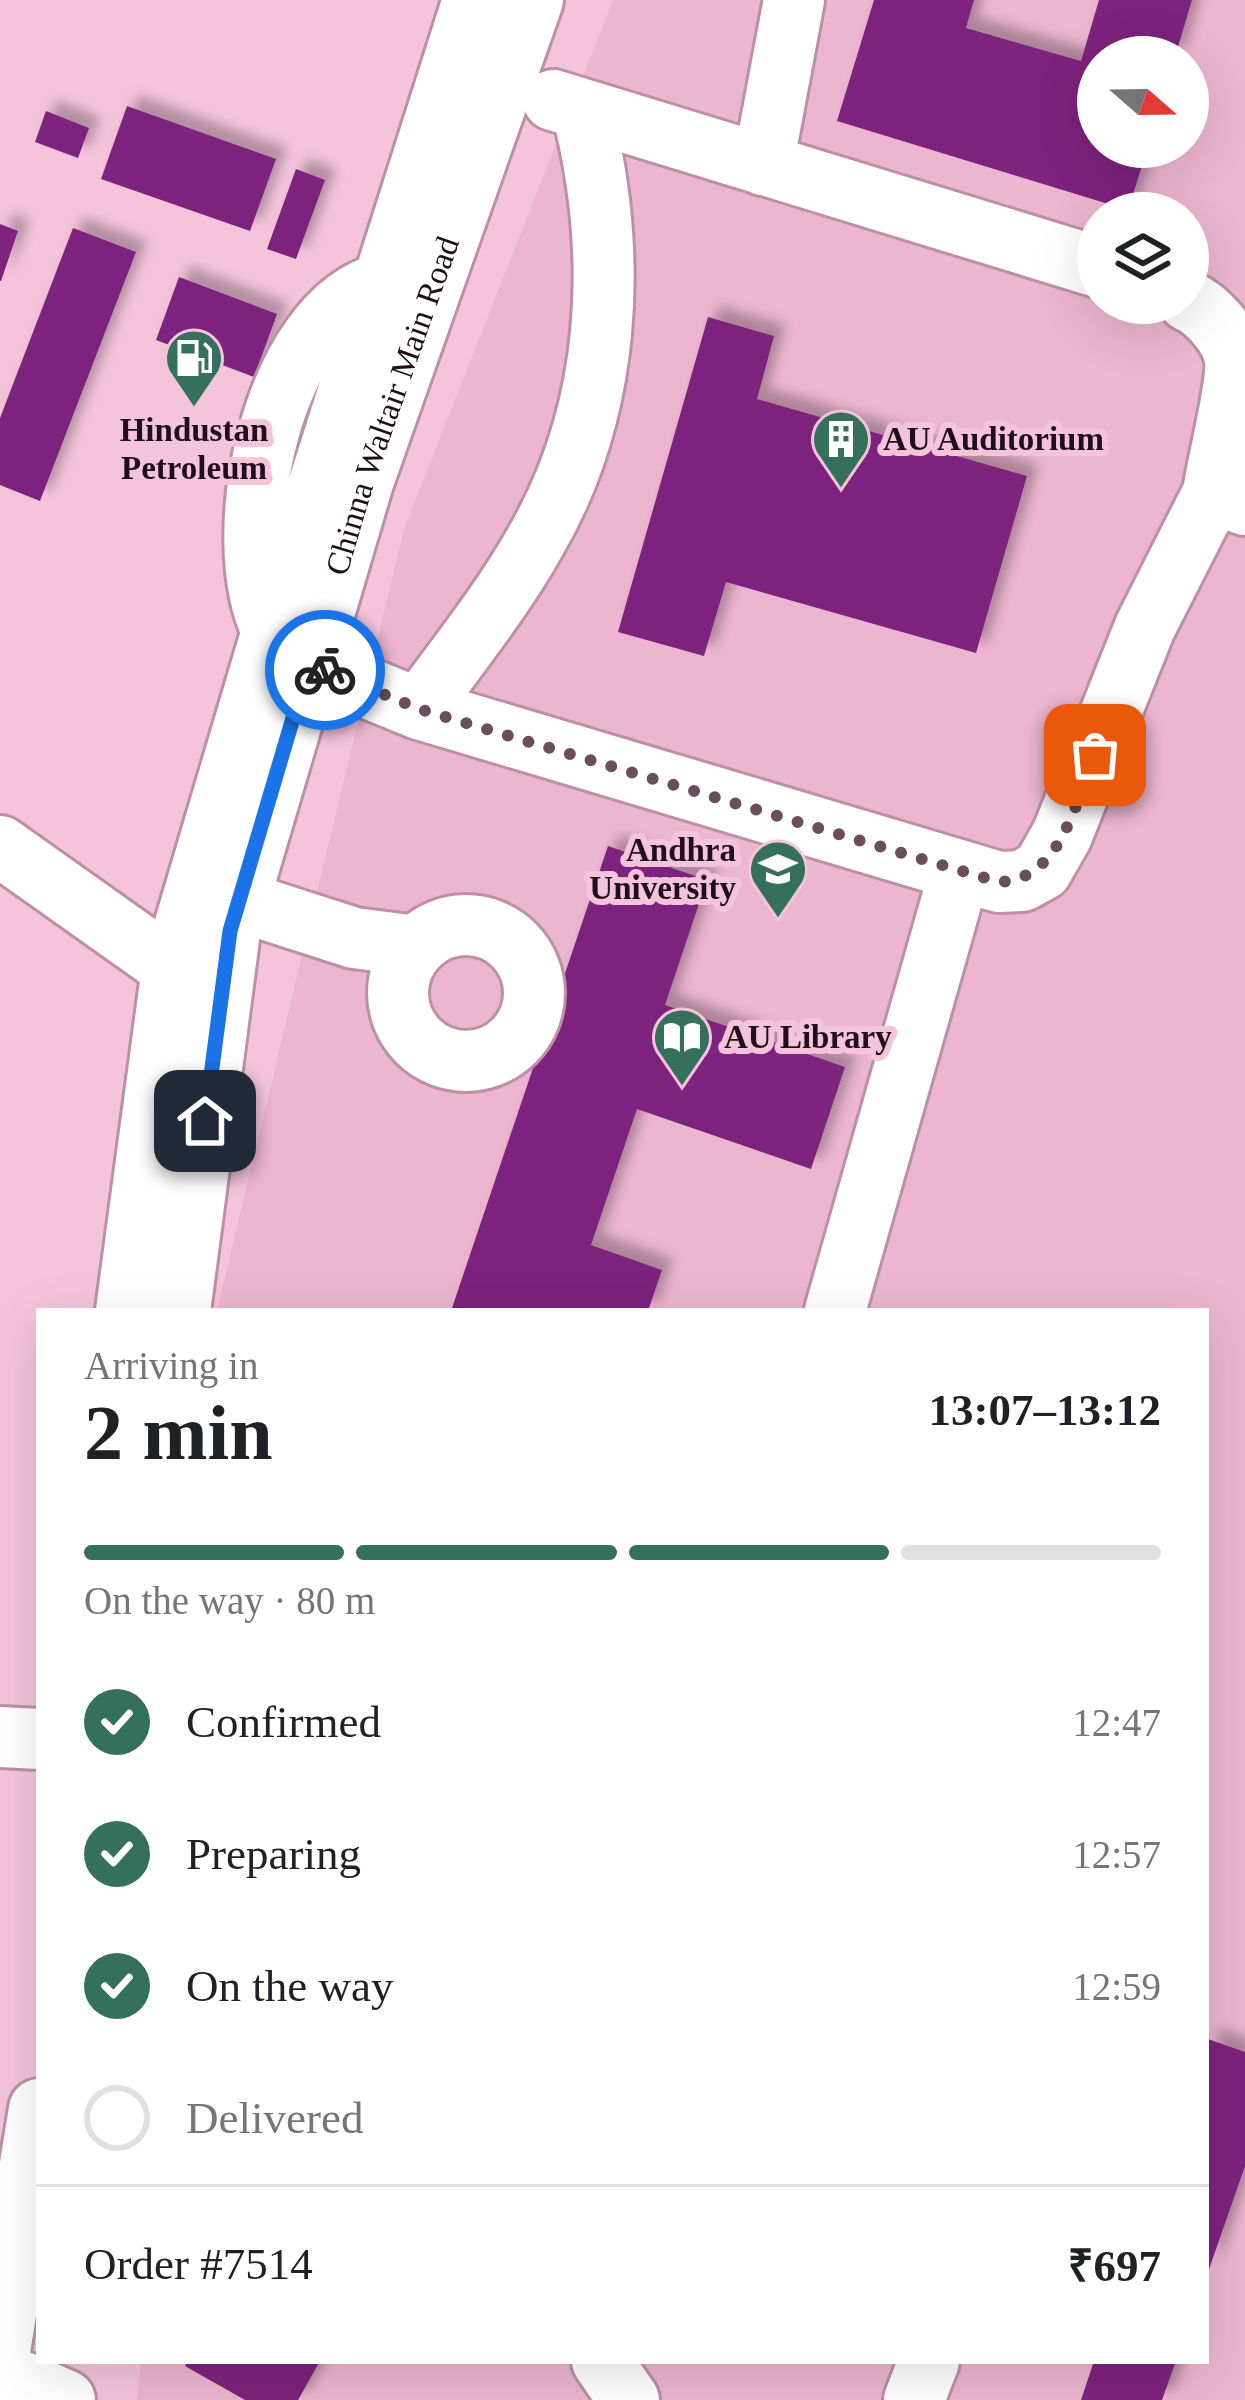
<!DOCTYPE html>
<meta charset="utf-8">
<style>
:root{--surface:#fff;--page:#f2f2f2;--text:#202124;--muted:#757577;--line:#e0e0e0;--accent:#34705b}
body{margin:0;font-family:Georgia,serif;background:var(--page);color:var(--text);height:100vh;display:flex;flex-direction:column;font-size:45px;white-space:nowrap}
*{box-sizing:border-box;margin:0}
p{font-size:39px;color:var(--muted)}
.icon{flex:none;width:66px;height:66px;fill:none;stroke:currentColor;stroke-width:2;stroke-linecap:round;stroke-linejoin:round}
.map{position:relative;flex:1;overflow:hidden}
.details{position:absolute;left:36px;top:1308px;width:1173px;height:1056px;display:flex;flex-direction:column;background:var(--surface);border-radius:0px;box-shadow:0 12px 48px #0002}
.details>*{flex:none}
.needle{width:78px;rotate:110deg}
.controls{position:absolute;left:1077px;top:36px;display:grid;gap:24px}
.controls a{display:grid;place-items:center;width:132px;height:132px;border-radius:50%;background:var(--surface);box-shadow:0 12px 48px #0002;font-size:60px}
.pin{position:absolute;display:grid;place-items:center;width:102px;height:102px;color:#fff;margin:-51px;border-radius:24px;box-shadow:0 6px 18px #0006}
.courier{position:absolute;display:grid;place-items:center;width:120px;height:120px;margin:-60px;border:9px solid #1a73e8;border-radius:50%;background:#fff;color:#222;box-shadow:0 3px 15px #0007}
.headline em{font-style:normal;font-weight:600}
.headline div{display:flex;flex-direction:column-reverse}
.headline{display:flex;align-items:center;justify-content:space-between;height:204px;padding:0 48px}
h1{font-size:78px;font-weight:600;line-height:90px}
.bar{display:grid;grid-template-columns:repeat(4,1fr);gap:18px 12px;align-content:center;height:144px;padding:0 48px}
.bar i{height:15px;border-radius:9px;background:var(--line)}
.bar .current{background:var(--accent)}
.bar p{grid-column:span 4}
.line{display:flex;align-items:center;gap:30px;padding:0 48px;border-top:3px solid var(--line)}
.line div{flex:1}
ol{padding:0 48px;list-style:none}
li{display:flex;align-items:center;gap:36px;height:132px}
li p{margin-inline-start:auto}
li .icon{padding:12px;border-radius:50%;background:var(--accent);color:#fff;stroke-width:4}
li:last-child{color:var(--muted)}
li i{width:66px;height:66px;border:6px solid var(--line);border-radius:50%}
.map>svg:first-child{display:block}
.built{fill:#ecb5d0;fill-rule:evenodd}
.building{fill:#7d227d;filter:url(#shadow)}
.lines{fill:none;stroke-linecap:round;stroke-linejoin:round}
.minor-casing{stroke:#bd90a6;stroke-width:66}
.minor{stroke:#fff;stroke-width:60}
.done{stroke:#6a4e5c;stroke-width:12;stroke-dasharray:0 21.6}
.route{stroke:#1a73e8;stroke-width:15}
.labels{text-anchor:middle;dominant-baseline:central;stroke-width:12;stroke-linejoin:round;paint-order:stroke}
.street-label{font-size:33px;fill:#1f0f18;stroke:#f4c4db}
.poi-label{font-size:33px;font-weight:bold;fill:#1f0f18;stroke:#f4c4db;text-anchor:start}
</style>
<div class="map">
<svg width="1245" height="2400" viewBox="0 0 1245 2400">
<defs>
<filter id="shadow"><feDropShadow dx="11" dy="-11" stdDeviation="6" flood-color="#0004"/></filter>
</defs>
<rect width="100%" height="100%" fill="#f4c4db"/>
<path class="built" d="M 613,0 L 1245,0 L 1245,2400 L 137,2400 L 141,2361 L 1206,2361 L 1206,1311 L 217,1311 L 404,529 ZM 1098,57 L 1188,57 L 1188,147 L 1098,147 ZM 1098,213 L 1188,213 L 1188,303 L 1098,303 Z"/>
<path class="building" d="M 874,0 L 974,0 L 966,28 L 1081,61 L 1099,0 L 1192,0 L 1175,57 L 1098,57 L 1098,147 L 1148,147 L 1128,210 L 837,121 Z
M 127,106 L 276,159 L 250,231 L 101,179 Z
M 46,111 L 89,128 L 78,158 L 35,142 Z
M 296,169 L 325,180 L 296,259 L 267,249 Z
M 0,224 L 18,231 L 1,281 L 0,281 Z
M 73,228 L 136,252 L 40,501 L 0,485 L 0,418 Z
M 179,277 L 277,314 L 254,377 L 156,340 Z
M 708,317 L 774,336 L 757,399 L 1027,476 L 976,653 L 726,582 L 704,656 L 618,632 Z
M 608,846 L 707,880 L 665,1005 L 845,1067 L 811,1169 L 637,1109 L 591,1245 L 662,1270 L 648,1311 L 451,1311 Z
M 1208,2039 L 1245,2052 L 1245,2166 L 1207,2275 Z
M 188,2361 L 320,2361 L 298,2400 L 245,2400 L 185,2366 Z
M 1094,2361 L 1176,2361 L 1162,2400 L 1081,2400 Z"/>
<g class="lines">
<defs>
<g id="minor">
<path d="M 553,100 L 1098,267"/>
<path d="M 763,165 L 794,0"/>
<path d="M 1188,301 C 1208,310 1231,336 1235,359 C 1238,385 1217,463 1213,493"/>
<path d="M 272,631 C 226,537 272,313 383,283"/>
<path d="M 309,664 L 419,709 L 999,882 L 1022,881 L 1042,870 L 1062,835 L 1145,627 L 1213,493 L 1245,505"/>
<path d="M 419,709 C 458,655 501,602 534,544 C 612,411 619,256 582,110"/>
<path d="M 0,846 L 172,968"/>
<path d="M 239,901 L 354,938 L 416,946"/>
<circle cx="466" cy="993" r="68"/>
<path d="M 126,1311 L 172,968 L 272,631 L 473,0"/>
<path id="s1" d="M 180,1311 L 230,931 L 363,482 L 533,0"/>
<path d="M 835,1311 L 960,871"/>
<path d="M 0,1737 L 39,1739"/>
<path d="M 0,2351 L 39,2109"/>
<path d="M 602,2361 L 629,2400"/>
<path d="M 0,2372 L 65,2400"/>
<path d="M 914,2400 L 929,2361"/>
</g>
</defs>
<use href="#minor" class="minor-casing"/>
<use href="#minor" class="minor"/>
</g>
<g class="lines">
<path class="done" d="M 325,670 L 419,709 L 999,882 C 1061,879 1074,805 1095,755"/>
<path class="route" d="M 205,1121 L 230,931 L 309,664 L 325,670"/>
</g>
<defs>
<symbol id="fuel-pin" viewBox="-11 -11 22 30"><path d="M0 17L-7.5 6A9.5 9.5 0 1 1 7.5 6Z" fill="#34705b" stroke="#f4c4db"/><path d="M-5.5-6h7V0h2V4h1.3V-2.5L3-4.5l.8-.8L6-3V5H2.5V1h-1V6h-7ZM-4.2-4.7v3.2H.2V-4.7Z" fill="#fff"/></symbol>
<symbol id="building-pin" viewBox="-11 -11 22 30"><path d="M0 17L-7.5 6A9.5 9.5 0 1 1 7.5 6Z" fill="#34705b" stroke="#f4c4db"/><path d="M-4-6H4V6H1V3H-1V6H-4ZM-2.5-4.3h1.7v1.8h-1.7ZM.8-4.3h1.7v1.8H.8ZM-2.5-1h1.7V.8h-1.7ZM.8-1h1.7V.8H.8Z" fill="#fff"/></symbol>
<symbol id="university-pin" viewBox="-11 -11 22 30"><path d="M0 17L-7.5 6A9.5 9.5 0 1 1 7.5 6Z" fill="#34705b" stroke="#f4c4db"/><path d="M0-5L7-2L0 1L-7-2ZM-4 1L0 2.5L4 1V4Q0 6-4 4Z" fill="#fff"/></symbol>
<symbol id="library-pin" viewBox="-11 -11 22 30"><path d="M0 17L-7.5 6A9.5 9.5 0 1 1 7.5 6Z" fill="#34705b" stroke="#f4c4db"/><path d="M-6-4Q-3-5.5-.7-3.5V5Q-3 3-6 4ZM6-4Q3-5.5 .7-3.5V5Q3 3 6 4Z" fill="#fff"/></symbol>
</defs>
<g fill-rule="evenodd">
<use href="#fuel-pin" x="161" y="325" width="66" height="90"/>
<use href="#building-pin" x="808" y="406" width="66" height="90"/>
<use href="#university-pin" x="745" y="836" width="66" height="90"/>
<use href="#library-pin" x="649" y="1004" width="66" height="90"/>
</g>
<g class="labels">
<g class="street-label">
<text stroke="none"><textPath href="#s1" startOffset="933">Chinna Waltair Main Road</textPath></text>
</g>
<g class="poi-label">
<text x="194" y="430" text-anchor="middle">Hindustan<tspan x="194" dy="38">Petroleum</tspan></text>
<text x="883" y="439">AU Auditorium</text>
<text x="736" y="850" text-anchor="end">Andhra<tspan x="736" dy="38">University</tspan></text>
<text x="724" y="1037">AU Library</text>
</g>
</g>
</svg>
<div class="controls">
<a><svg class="needle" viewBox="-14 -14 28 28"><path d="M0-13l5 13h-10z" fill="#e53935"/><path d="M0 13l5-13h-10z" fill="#757577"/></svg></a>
<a><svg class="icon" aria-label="layers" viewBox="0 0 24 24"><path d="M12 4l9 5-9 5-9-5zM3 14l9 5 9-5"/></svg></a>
</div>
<div class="pin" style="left:1095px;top:755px;background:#ea580c"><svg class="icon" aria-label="bag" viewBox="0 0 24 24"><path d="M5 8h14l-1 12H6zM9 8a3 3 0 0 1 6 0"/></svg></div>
<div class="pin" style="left:205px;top:1121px;background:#1f2937"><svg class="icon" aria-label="home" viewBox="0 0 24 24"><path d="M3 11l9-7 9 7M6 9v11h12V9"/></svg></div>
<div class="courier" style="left:325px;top:670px"><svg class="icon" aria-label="bike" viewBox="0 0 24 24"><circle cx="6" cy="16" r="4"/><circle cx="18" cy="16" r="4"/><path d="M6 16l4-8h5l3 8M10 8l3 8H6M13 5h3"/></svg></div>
<section class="details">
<div class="headline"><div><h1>2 min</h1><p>Arriving in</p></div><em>13:07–13:12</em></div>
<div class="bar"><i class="current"></i><i class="current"></i><i class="current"></i><i></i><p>On the way · 80 m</p></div>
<ol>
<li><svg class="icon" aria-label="check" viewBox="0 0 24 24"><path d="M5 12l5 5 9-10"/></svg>Confirmed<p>12:47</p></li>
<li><svg class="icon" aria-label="check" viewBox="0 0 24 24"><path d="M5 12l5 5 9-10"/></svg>Preparing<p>12:57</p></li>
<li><svg class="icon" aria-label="check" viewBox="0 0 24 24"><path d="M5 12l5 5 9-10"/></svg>On the way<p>12:59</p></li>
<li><i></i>Delivered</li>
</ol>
<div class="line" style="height:156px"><div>Order #7514</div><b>₹697</b></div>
</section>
</div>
